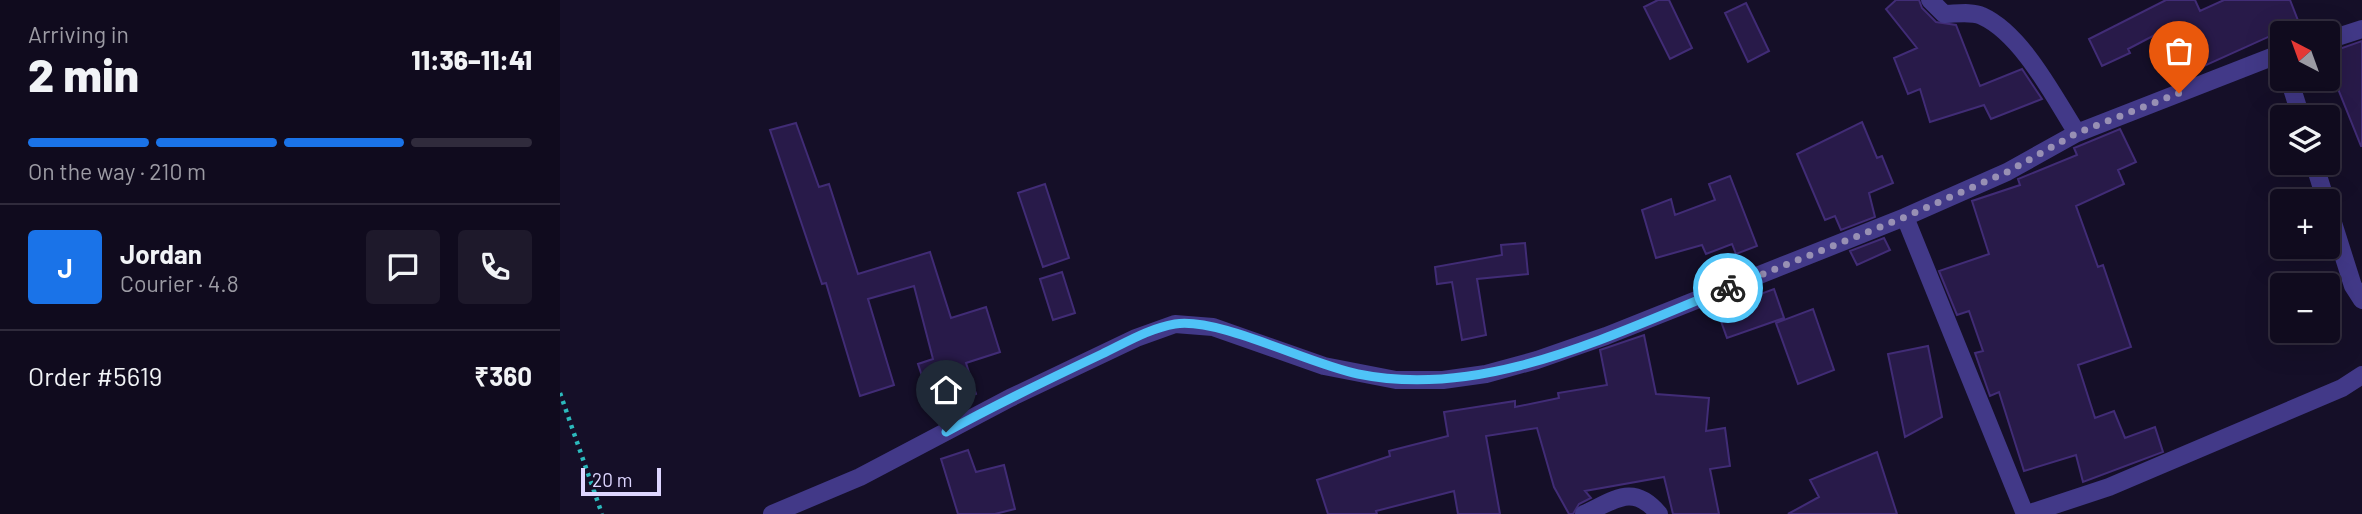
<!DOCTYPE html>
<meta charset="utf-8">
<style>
:root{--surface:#100b1e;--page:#1e192b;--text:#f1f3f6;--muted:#9c9ba4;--line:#302b3c;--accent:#1a73e8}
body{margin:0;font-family:Barlow,sans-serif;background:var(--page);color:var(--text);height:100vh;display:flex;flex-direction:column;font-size:26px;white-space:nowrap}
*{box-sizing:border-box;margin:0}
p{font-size:23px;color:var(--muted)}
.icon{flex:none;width:38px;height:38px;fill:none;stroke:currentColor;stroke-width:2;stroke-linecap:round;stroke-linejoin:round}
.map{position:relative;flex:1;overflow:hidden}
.details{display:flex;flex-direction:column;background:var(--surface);width:560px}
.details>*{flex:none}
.needle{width:46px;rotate:319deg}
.controls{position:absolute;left:1710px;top:21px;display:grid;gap:14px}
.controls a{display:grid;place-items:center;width:70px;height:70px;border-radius:7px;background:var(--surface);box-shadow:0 7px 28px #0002,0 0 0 2px var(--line);font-size:35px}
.scale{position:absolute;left:21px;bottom:18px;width:80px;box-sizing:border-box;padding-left:7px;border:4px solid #ded6ff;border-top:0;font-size:19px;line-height:24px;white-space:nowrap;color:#ded6ff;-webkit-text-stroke:5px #150f28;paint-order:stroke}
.pin{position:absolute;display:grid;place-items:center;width:60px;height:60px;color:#fff;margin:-72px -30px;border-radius:50% 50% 50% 0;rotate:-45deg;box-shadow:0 0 7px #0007}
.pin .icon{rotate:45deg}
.courier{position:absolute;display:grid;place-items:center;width:70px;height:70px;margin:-35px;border:5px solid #4fc3f7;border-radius:50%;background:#fff;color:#222;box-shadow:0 2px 9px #0007}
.overview em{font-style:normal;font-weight:800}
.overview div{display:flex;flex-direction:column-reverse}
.overview{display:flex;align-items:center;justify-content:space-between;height:119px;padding:0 28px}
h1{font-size:46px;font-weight:800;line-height:52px}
.bar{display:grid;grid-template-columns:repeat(4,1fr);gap:10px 7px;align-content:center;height:84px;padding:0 28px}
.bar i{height:9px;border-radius:5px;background:var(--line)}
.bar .current{background:var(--accent)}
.bar p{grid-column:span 4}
.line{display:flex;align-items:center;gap:18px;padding:0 28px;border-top:2px solid var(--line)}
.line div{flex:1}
.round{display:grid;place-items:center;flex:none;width:74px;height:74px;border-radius:7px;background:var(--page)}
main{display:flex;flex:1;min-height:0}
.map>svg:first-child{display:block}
.building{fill:#281a49;stroke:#412c76;stroke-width:2}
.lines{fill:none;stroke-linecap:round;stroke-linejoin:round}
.path{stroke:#2cbabd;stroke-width:4.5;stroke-dasharray:3.5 5;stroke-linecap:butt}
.minor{stroke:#423988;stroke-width:18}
.done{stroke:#9890b4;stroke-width:7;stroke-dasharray:0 12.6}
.route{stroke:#4fc3f7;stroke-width:9}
</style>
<main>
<section class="details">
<div class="overview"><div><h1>2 min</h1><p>Arriving in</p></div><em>11:36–11:41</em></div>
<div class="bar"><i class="current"></i><i class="current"></i><i class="current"></i><i></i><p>On the way · 210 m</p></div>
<div class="line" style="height:126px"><b class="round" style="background:var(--accent);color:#fff">J</b><div><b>Jordan</b><p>Courier · 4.8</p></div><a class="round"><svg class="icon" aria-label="chat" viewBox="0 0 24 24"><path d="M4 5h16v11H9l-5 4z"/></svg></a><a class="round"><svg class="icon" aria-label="phone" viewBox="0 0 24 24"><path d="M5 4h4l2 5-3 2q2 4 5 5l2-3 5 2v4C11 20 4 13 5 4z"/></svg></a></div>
<div class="line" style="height:91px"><div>Order #5619</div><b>₹360</b></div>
</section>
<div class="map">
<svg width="1802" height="514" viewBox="0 0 1802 514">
<rect width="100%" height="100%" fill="#150f28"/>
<path class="building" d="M 1098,0 L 1109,0 L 1132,48 L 1110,59 L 1084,7 Z
M 1336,0 L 1359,0 L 1362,8 L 1376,22 L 1396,25 L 1420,86 L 1462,69 L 1482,99 L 1431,119 L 1424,105 L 1370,122 L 1360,89 L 1348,94 L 1334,58 L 1357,48 L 1326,9 Z
M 1606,0 L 1635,0 L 1640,11 L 1664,0 L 1730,0 L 1739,23 L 1633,71 L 1614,25 L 1568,49 L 1570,53 L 1542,66 L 1529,39 Z
M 1186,3 L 1209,51 L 1188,62 L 1165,13 Z
M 1802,41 L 1802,146 L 1801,146 L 1774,79 L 1768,82 L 1768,53 Z
M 1302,122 L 1317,158 L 1322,156 L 1333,183 L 1309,193 L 1315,217 L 1281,230 L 1275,216 L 1265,220 L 1237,154 Z
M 236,123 L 259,187 L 269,184 L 298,274 L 370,252 L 391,318 L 426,307 L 440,352 L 406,363 L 416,394 L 373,409 L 358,364 L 373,359 L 354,286 L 308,299 L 334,385 L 300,396 L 266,283 L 262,284 L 210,130 Z
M 1560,129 L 1576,162 L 1558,170 L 1564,184 L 1516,206 L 1538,267 L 1543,265 L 1571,347 L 1518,365 L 1535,418 L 1554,411 L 1565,438 L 1595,427 L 1603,452 L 1523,482 L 1516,455 L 1464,471 L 1439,392 L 1430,396 L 1415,353 L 1423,351 L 1409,311 L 1397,315 L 1379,271 L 1429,254 L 1412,201 L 1460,185 L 1458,179 L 1517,155 L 1514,148 Z
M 1170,176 L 1197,246 L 1176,254 L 1172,244 L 1146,254 L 1142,245 L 1096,258 L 1082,210 L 1111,199 L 1115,215 L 1155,200 L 1149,184 Z
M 485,184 L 509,258 L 483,267 L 458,193 Z
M 1324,238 L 1330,250 L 1297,265 L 1290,251 Z
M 965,243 L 968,274 L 917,279 L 926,335 L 902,340 L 892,282 L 877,284 L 875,267 L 942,255 L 941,245 Z
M 502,272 L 515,313 L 493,320 L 480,279 Z
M 1214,289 L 1224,318 L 1167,338 L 1157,310 Z
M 1253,309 L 1274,370 L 1238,384 L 1216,323 Z
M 1084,335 L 1096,394 L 1149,398 L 1146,431 L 1165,428 L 1170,466 L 1150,469 L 1159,514 L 1113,514 L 1104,477 L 1025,491 L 1031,498 L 1019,504 L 1013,514 L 1009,514 L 994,487 L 977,428 L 926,436 L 940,514 L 898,514 L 894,491 L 816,511 L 817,514 L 768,514 L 757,480 L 830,456 L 829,451 L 888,436 L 884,412 L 955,401 L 955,407 L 999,398 L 998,393 L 1047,385 L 1040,350 Z
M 1368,346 L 1382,417 L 1345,437 L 1328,354 Z
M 408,450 L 416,472 L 444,465 L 455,509 L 435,514 L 398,514 L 381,459 Z
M 1317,452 L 1337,514 L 1228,514 L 1259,497 L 1250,480 Z"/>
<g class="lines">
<path class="path" d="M 0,393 L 42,514"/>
<path class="minor" d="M 1370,0 L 1384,14 C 1395,14 1412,11 1422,16 C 1462,34 1494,97 1517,133
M 1768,40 L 1802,29
M 1729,79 L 1741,117
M 1754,163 L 1766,201
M 1768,207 L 1793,286 L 1802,300
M 1345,217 L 1465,514
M 212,514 L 300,477 L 450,398 L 576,338 L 615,324 L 653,327 L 764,366 L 836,380 L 883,380 L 926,374 L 977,360 L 1046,336 L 1345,217 L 1447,172 L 1517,133 L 1722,53
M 1024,514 C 1055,500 1073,483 1099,514
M 1467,514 L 1549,487 L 1782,388 L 1802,375"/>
</g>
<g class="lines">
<path class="done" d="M 1168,288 L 1345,217 L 1447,172 L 1517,133 L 1619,93"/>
<path class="route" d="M 386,432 C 437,404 489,379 542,354 C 565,343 590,328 615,324 C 659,317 748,364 798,374 C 925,400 1052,334 1168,288"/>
</g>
</svg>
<div class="controls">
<a><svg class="needle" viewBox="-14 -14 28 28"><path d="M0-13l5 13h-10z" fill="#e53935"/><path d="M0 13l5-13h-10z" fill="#9c9ba4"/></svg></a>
<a><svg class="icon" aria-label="layers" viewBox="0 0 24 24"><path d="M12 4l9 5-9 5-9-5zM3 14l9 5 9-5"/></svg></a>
<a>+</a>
<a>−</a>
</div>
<div class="scale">20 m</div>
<div class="pin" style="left:1619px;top:93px;background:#ea580c"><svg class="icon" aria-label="bag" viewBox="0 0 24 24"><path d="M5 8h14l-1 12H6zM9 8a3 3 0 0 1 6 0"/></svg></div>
<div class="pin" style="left:386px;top:432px;background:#1f2937"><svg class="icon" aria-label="home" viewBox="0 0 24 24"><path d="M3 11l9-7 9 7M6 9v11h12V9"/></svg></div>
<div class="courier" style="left:1168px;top:288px"><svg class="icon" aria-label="bike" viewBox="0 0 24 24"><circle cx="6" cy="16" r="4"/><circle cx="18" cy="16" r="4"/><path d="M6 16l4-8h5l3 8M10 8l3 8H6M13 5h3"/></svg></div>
</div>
</main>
